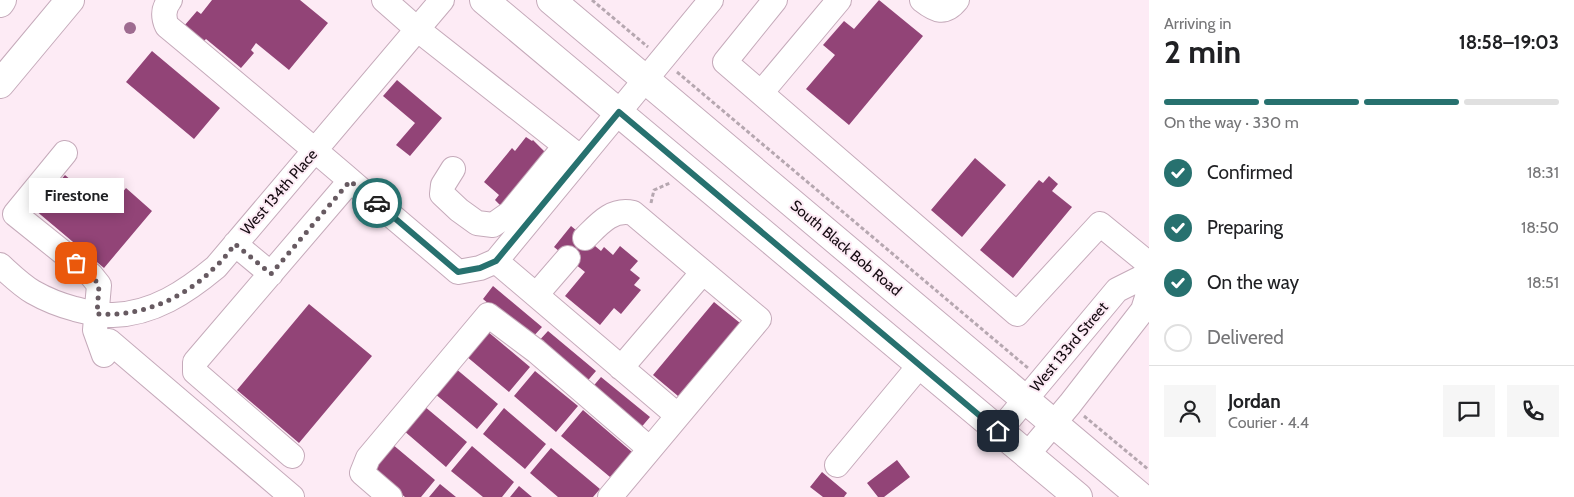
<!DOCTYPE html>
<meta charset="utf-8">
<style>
:root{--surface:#fff;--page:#f6f6f6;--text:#202124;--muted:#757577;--line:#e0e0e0;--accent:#27716f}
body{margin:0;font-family:Cabin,sans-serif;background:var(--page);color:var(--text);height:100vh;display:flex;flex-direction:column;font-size:19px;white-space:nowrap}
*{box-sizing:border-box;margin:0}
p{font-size:16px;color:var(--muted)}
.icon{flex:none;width:28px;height:28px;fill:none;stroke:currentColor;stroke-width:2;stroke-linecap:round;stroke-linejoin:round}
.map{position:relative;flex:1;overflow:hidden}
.panel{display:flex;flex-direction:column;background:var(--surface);width:425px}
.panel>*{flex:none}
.pin{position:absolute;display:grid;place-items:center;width:42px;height:42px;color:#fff;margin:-21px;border-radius:10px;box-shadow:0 2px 8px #0006}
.courier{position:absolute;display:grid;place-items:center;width:50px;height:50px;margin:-25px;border:4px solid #27716f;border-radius:50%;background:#fff;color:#222;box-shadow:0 1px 6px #0007}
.bubble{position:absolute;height:35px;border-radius:0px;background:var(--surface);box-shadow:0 2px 12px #0003;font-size:16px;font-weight:700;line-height:35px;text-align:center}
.head em{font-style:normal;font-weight:700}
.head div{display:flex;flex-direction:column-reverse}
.head{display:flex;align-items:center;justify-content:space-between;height:85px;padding:0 15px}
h1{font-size:32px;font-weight:700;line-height:38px}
.bar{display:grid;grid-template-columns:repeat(4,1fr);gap:8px 5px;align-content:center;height:60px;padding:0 15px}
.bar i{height:6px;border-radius:4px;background:var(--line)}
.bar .selected{background:var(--accent)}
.bar p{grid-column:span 4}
.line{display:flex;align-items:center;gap:12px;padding:0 15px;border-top:1px solid var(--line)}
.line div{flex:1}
.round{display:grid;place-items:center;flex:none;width:52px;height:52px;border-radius:0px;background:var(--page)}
ol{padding:0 15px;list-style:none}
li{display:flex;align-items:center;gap:15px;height:55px}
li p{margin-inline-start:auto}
li .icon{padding:5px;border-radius:50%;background:var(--accent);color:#fff;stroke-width:4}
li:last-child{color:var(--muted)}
li i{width:28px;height:28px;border:2px solid var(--line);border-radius:50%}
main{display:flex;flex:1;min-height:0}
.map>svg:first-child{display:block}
.building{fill:#924477}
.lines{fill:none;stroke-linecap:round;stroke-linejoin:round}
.minor-casing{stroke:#c5aaba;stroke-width:26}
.major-casing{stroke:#c5aaba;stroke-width:30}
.path{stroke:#b6a7b0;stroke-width:3;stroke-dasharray:4 2.5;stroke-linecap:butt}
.minor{stroke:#fff;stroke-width:24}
.major{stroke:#fff;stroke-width:28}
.tree{fill:#9e6b90}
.done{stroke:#675a61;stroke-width:5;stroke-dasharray:0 9}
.route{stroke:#27716f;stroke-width:6}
.labels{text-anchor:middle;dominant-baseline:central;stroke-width:4;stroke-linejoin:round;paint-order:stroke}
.street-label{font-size:15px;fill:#160c12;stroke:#fdebf5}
</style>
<main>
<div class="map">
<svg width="1149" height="497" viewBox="0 0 1149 497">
<rect width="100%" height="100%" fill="#fdebf5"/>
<path class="building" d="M 212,0 L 300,0 L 328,23 L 289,70 L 256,43 L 251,50 L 254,53 L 241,68 L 206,39 L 203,42 L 184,26 L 197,11 L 201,14 Z
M 879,0 L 923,36 L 849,125 L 806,89 L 835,55 L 823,45 L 844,21 L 854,29 Z
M 152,51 L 220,108 L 194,139 L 126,82 Z
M 397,80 L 442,118 L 410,156 L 396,145 L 415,123 L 383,96 Z
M 526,137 L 532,141 L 533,140 L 546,153 L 501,206 L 495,200 L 499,195 L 484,182 L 512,148 L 515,151 Z
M 975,158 L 1006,185 L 962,237 L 931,210 Z
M 65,175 L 107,211 L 126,188 L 152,211 L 104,268 L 35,210 Z
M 1049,176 L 1058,184 L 1052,191 L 1072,207 L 1013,278 L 980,250 L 1039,180 L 1043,183 Z
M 571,226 L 601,251 L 604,247 L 613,255 L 620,246 L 638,261 L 630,270 L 640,278 L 634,285 L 641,290 L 621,314 L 614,308 L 600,325 L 565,296 L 585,272 L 554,247 Z
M 493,286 L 542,327 L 531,339 L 483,299 Z
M 714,302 L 740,323 L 678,396 L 653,375 Z
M 309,304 L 372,356 L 299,443 L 237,390 Z
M 487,331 L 530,367 L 509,392 L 466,356 Z
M 548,331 L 596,371 L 584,385 L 536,344 Z
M 455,368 L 498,404 L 477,429 L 434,393 Z
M 535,371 L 578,406 L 556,432 L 514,396 Z
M 601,377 L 650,417 L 639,430 L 590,390 Z
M 424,406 L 467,442 L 446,467 L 403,430 Z
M 504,408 L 546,444 L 525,469 L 483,434 Z
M 583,410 L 632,452 L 610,477 L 561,436 Z
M 392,444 L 435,480 L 421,497 L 405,497 L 371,469 Z
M 472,446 L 514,482 L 502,497 L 483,497 L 451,471 Z
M 551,448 L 600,489 L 593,497 L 558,497 L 530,473 Z
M 897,460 L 910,477 L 884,497 L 878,497 L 867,483 Z
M 822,472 L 847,493 L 844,497 L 823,497 L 810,487 Z
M 440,484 L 456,497 L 429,497 Z
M 519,486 L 532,497 L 510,497 Z"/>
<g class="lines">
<defs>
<path id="minor" d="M 170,0 C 163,8 163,17 167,26 C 265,107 361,190 458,272 L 480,268 L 496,261 L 711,0
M 384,0 L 417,29 L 581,158
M 775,0 L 725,62 L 1017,314 L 1100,224 L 1149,264
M 922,0 C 936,11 945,15 957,0
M 761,93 L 839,0
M 65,153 L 15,214 L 91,275 L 99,285 L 95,330 L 104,355
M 453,169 L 443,185 L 442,194 L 459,210 L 477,223 L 493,225 L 510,213 L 565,146
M 585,238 C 599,224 612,208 633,213 L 703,272 L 621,368
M 235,244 L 271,274
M 496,261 L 677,415
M 0,265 C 10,274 21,285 33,292 C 47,300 60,305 75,309 C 88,312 100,316 113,315 C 153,314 186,292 216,267 L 442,0
M 536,295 L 568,258
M 100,343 L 109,341 L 292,497
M 999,431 L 1117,290 L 1149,274
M 1027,455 L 1070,404 L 1143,310 L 1149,291
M 292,456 L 195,372 L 195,362 L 350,181
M 837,465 L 920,365
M 390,497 L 362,473 L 368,458 L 488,315 L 536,351 L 650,449
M 610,497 L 759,319 L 703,272"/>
<path id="major" d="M 484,0 L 1078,497
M 551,0 L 1141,497
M 0,3 L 2,0
M 0,84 L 70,0"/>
</defs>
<use href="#minor" class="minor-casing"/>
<use href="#major" class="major-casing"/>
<path class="path" d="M 592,0 L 648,47
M 677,72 L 1028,368
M 651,203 L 654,190 L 670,183
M 1084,416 L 1149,470"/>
<use href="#minor" class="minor"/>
<use href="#major" class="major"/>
</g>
<circle class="tree" cx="130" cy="28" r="6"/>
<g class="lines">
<path class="done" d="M 76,263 L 91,275 L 99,285 L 97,314 C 141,317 184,299 215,267 C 223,260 229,252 235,244 L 271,274 L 350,181 L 377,203"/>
<path class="route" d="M 377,203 L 458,272 L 480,268 L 496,261 L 619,112 L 998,431"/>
</g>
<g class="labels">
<g class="street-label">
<text transform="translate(279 192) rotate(-49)">West 134th Place</text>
<text transform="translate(846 248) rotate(40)">South Black Bob Road</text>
<text transform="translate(1069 347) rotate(-50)">West 133rd Street</text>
</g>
</g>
</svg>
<div class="pin" style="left:76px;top:263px;background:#ea580c"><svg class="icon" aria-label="bag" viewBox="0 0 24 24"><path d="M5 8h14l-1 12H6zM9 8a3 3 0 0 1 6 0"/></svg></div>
<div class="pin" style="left:998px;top:431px;background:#1f2937"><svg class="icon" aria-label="home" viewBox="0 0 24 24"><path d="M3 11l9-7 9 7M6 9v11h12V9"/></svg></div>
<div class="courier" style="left:377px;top:203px"><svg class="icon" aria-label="car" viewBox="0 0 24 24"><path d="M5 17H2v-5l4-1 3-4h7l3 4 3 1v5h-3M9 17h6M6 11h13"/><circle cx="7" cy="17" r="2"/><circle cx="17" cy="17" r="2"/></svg></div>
<div class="bubble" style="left:29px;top:178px;width:95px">Firestone</div>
</div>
<section class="panel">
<div class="head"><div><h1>2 min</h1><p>Arriving in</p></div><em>18:58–19:03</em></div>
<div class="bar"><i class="selected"></i><i class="selected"></i><i class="selected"></i><i></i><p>On the way · 330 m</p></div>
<ol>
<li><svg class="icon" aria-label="check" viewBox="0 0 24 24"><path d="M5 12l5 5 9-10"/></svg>Confirmed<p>18:31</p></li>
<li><svg class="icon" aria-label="check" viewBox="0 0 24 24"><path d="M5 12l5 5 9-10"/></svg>Preparing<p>18:50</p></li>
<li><svg class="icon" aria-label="check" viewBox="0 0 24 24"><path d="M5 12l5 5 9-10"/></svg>On the way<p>18:51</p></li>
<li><i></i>Delivered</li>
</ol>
<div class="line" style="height:90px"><a class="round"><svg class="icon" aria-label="person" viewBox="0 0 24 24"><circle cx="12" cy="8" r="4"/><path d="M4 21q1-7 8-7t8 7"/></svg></a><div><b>Jordan</b><p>Courier · 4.4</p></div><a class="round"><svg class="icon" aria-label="chat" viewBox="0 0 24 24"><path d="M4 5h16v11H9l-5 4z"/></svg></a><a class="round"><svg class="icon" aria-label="phone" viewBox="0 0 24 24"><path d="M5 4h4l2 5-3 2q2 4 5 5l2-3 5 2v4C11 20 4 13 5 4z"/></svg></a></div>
</section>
</main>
